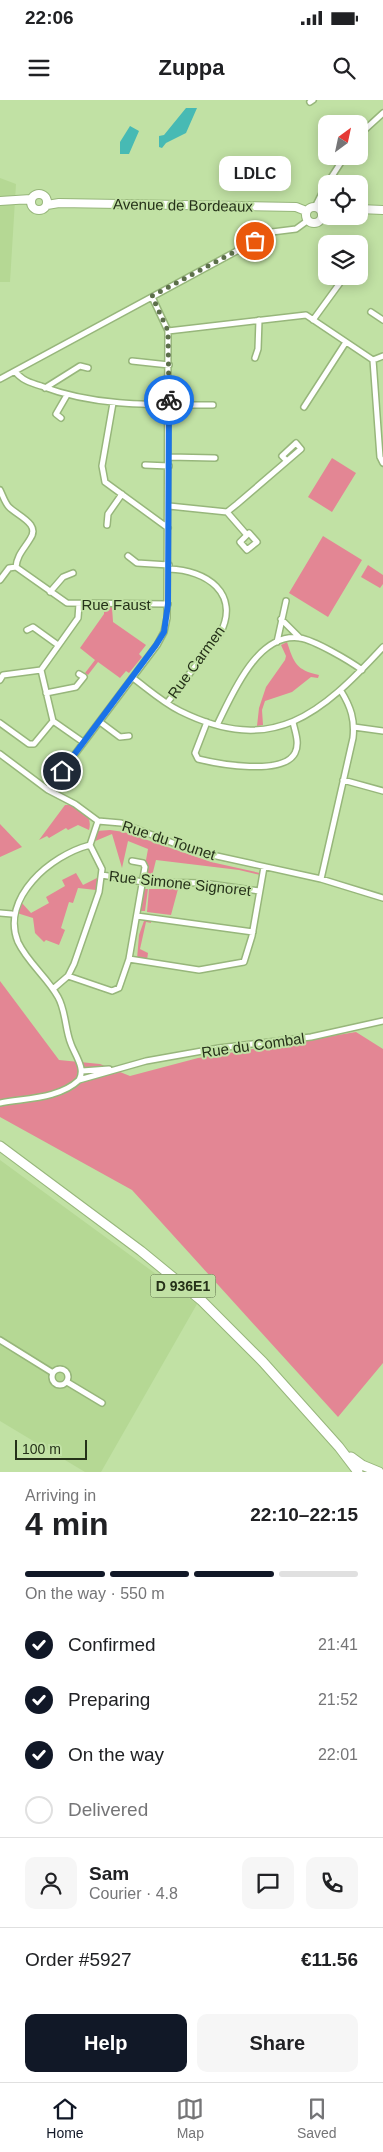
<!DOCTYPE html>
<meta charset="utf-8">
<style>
:root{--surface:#fff;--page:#f6f6f6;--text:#202124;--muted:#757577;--line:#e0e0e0;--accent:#111827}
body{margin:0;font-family:Helvetica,sans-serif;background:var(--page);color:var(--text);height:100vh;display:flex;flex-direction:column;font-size:19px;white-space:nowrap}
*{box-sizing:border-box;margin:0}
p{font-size:16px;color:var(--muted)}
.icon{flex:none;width:28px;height:28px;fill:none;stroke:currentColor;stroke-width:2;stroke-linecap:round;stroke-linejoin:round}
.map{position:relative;height:1372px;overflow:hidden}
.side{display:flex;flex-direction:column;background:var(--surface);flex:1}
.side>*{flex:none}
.needle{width:32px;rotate:33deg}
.tools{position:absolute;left:318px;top:15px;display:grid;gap:10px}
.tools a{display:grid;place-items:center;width:50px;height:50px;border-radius:10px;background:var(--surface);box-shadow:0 2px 12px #0003;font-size:25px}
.scale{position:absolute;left:15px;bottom:12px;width:72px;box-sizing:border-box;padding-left:5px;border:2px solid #253119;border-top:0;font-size:14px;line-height:18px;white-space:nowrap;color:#253119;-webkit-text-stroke:4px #c1e1a4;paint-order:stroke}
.pin{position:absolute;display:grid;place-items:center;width:42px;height:42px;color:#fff;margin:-21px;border:2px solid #fff;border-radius:50%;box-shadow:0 1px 5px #0007}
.courier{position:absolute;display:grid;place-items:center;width:50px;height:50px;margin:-25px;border:4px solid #1a73e8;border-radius:50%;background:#fff;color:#222;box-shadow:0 1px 6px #0007}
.bubble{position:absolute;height:35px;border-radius:10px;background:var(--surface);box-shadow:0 2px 12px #0003;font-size:16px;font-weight:800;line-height:35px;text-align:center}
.head em{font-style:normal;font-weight:800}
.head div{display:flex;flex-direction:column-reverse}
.head{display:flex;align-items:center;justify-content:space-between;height:85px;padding:0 25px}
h1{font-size:32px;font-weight:800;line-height:38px}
.bar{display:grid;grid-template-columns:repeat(4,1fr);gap:8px 5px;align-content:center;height:60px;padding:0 25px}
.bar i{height:6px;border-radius:4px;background:var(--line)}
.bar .current{background:var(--accent)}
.bar p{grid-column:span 4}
.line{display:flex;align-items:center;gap:12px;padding:0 25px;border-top:1px solid var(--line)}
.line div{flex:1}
.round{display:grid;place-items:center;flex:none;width:52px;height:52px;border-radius:10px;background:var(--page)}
ol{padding:0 25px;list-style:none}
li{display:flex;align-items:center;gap:15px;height:55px}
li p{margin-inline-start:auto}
li .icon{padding:5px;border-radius:50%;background:var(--accent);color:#fff;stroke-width:4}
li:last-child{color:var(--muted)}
li i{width:28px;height:28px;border:2px solid var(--line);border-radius:50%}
.primary-button{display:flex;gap:10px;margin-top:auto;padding:10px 25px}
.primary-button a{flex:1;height:58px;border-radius:10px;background:var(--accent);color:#fff;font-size:20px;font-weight:800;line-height:58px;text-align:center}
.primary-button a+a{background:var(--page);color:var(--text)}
.status{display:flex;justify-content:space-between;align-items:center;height:35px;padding:0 25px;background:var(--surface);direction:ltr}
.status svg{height:14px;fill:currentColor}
header{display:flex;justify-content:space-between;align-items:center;height:65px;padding:0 25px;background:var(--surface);font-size:22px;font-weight:800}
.dock{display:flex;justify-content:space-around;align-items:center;height:70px;border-top:1px solid var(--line);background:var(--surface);font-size:14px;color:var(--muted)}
.dock a{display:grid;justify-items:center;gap:2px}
.dock .current{color:var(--accent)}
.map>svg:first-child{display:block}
.built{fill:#b5d894}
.green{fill:#e38694}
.water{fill:#47bab4}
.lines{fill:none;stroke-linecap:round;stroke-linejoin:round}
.minor-casing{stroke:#97b67b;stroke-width:8}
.secondary-casing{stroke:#97b67b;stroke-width:10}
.primary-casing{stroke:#97b67b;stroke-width:11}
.minor{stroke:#fff;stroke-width:5}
.secondary{stroke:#fff;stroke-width:8}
.primary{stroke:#fff;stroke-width:9}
.done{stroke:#5c6f4a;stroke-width:5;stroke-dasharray:0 9}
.route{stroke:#1a73e8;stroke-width:6}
.labels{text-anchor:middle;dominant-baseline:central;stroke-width:4;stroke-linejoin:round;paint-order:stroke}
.shield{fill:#c1e1a4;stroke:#546643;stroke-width:1}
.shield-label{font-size:14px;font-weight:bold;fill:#253119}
.street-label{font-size:15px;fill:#253119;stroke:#c1e1a4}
</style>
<div class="status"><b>22:06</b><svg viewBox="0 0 49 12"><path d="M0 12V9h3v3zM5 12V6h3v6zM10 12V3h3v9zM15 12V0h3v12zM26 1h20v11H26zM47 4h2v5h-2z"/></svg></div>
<header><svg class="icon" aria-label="menu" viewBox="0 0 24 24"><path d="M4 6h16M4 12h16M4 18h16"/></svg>Zuppa<svg class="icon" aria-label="search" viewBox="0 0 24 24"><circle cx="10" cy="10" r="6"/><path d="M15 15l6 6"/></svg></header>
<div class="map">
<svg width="383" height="1372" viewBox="0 0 383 1372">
<rect width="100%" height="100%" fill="#c1e1a4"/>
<path class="built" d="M 0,78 L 16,84 L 10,182 L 0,182 Z
M 0,1060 L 197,1204 L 101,1372 L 85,1372 L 0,1321 Z"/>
<path class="green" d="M 332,358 L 356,373 L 332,412 L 308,397 Z
M 323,436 L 362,460 L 328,517 L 289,493 Z
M 368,465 L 383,475 L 383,484 L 380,488 L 361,477 Z
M 104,507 L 112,507 L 113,522 L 146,545 L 139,554 L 142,557 L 129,573 L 126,571 L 120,578 L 98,562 L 88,575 L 85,573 L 95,560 L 80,548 L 104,514 Z
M 287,542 C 294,563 296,570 319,575 L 318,578 L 311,577 L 292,592 L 265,601 L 262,610 L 263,625 L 257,626 L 259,608 L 266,587 L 285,560 L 286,556 L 281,545 Z
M 69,703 C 82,710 93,715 89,730 L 78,725 L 68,730 L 66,728 L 49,738 L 47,736 L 39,740 L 65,705 L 70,705 Z
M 0,724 L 22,747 L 0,757 Z
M 110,730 L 124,732 L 211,762 L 260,773 L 260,775 L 239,770 L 156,760 L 151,780 L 146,780 L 147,766 L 142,759 L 146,760 L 148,749 L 128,741 L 122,768 L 112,734 L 93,742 L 96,731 Z
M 152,736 L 260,768 L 261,769 L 199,756 Z
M 76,773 L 83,785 L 99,777 L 96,790 L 78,788 L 73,803 L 69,802 L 61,828 L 65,830 L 59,845 L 46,840 L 44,842 L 35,833 L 33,818 L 17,813 L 21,802 L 31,813 L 49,803 L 46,797 L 65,786 L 62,780 Z
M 143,789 L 148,789 L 145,811 L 140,811 Z
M 149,789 L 178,789 L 171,815 L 147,812 Z
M 145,818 L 151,820 L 151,823 L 146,822 L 140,849 L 148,853 L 147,860 L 137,859 L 139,835 Z
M 0,881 L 59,960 L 100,964 L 130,976 L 198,958 L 356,932 L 383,949 L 383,1263 L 338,1317 L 132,1090 L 0,1017 Z"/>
<path class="water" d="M 186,8 L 197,8 L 186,33 L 166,43 L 162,48 L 159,47 L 159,36 L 164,35 Z
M 130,26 L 139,31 L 129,54 L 120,54 L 120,42 Z"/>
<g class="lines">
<defs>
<path id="minor" d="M 310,2 L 313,0
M 359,35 L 383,13
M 327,84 L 345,56
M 315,107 L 326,85
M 371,212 L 383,220
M 313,220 L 345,176
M 168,231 L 306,215 L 373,260
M 255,258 L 258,249 L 259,220
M 373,260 L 380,357 L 383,363
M 373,260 L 383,256
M 132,261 L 169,265
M 15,271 C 21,280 31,283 41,286 C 96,307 155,305 213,305
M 0,279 L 272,132 L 296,129 L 307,121
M 45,288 L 80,266 L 88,268
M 113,303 L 102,366 L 105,382 L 168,428
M 304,307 L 346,242
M 61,318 L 56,314 L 67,295
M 169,357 L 215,358
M 145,365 L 169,366
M 0,390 C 3,396 5,403 9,407 C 18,416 41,424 30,439 C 24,449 17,455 16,467 L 9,468 L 0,480
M 169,406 L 227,412 L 237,404 L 301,349 L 296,343 L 282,356 L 287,361
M 227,412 L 247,435 L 240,442 L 247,450 L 257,442 L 249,433 L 247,435
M 107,425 L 108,414 L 122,394
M 128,456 L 137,463 L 169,465
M 16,467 L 67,503 L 168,504
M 50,492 L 63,477 L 73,473
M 79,504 L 78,518 L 41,570 L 53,621 L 83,642
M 281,519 L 300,538
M 27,530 L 33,527 L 58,545
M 277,542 L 286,501
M 133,578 C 148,589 162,602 180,611 C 273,657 321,614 383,547
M 0,580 L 3,575 L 41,570
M 46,593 L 76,587 L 84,577 L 79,574
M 167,603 L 220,534 C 241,493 206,470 169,469
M 100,622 L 120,637 L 129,636
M 207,622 L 195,653 L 198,659 C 218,664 283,676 295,653 C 300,643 295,632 293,622
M 0,623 L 29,644 L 34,644 L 53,621
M 217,625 C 232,595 257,532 300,538 C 314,540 350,561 362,570
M 354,627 L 383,631
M 0,654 L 48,690 L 75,704 L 98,721 L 121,723 L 194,751 L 321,779 L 383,798
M 343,680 L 383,691
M 48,690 L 157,545 L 164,532 L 167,518 L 168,231 L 152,197
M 102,775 L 143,782 L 203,783 L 259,791
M 321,779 L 353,638 C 355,620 351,607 341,591
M 0,813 L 12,814
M 137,816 L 253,832
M 129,859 L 199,870 L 244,862 L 252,836 L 264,767
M 68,876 L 112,891 L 119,888 L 129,859 L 145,767 L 143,763 L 132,761
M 53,889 L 68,876 L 74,864 L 99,792 L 102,769 L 90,745 L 98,721
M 82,971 L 109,969
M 79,980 C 86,969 75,955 71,944 C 65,930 66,911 58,897 C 47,877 28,863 18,842 C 0,798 51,755 90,745
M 0,1003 C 25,998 59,999 79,980 L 146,961 L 219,948 L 311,937 L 383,921
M 0,1240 L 53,1273
M52 1277a8 8 0 1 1 16 0a8 8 0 1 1-16 0Z
M 67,1282 L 102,1303"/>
<path id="secondary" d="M31 102a8 8 0 1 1 16 0a8 8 0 1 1-16 0Z
M 0,101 L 31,99
M 47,105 L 59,103 L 296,107 L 306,111
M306 115a8 8 0 1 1 16 0a8 8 0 1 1-16 0Z
M 359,109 L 383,110"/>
<path id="primary" d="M 0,1046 L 141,1151 L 202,1201 L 263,1262 L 339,1347 L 358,1372
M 351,1357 L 362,1365 L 379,1372"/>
</defs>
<use href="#minor" class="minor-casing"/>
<use href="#secondary" class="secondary-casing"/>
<use href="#primary" class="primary-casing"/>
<use href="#minor" class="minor"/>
<use href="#secondary" class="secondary"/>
<use href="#primary" class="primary"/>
</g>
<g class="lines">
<path class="done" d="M 169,300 L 168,231 L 152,196 L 255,141"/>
<path class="route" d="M 62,671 L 156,545 L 164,532 L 168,504 L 169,300"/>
</g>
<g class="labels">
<rect class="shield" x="150.5" y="1174.5" width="65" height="23" rx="4"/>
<g class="shield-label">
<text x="183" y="1186">D 936E1</text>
</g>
<g class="street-label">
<text transform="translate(183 105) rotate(1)">Avenue de Bordeaux</text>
<text x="116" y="504">Rue Faust</text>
<text transform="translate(196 562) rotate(-54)">Rue Carmen</text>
<text transform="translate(169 740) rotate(18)">Rue du Tounet</text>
<text transform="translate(180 783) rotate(6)">Rue Simone Signoret</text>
<text transform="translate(253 945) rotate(-8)">Rue du Combal</text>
</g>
</g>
</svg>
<div class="tools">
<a><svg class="needle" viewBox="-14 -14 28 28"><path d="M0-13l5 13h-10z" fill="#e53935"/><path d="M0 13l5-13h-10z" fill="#757577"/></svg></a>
<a><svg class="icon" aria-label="locate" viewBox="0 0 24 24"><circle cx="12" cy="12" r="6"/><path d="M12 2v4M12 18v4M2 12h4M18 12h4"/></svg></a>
<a><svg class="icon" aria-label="layers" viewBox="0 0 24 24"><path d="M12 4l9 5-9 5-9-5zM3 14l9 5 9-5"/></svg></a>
</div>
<div class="scale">100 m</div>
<div class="pin" style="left:255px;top:141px;background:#ea580c"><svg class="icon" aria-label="bag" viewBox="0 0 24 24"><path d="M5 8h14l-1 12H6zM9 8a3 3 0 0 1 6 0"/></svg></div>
<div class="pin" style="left:62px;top:671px;background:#1f2937"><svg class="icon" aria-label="home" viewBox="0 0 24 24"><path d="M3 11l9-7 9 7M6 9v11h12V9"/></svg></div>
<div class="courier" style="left:169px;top:300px"><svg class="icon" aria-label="bike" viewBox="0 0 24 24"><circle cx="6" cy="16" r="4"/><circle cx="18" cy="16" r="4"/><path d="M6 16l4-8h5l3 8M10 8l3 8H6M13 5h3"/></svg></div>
<div class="bubble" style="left:219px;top:56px;width:72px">LDLC</div>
</div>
<section class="side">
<div class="head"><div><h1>4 min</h1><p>Arriving in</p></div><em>22:10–22:15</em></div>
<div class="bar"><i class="current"></i><i class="current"></i><i class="current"></i><i></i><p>On the way · 550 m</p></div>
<ol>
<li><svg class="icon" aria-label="check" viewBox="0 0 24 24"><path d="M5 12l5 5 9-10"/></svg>Confirmed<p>21:41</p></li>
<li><svg class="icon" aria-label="check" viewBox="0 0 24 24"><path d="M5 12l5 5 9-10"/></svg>Preparing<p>21:52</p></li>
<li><svg class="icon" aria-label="check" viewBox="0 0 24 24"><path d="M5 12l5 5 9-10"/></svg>On the way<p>22:01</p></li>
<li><i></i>Delivered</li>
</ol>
<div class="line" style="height:90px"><a class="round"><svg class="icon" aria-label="person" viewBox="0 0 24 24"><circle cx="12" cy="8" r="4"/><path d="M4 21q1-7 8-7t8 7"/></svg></a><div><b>Sam</b><p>Courier · 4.8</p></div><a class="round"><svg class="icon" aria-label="chat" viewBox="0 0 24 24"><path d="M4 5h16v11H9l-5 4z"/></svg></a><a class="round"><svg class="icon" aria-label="phone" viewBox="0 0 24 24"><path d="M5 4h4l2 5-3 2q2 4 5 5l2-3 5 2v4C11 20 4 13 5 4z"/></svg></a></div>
<div class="line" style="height:65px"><div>Order #5927</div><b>€11.56</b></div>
<div class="primary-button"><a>Help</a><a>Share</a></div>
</section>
<nav class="dock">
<a class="current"><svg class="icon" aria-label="home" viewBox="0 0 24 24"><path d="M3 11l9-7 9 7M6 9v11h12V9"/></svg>Home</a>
<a><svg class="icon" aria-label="map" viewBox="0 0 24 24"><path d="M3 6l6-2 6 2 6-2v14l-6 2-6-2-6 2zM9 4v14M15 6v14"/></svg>Map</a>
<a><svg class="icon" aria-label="saved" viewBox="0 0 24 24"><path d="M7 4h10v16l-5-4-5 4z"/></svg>Saved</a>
</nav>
